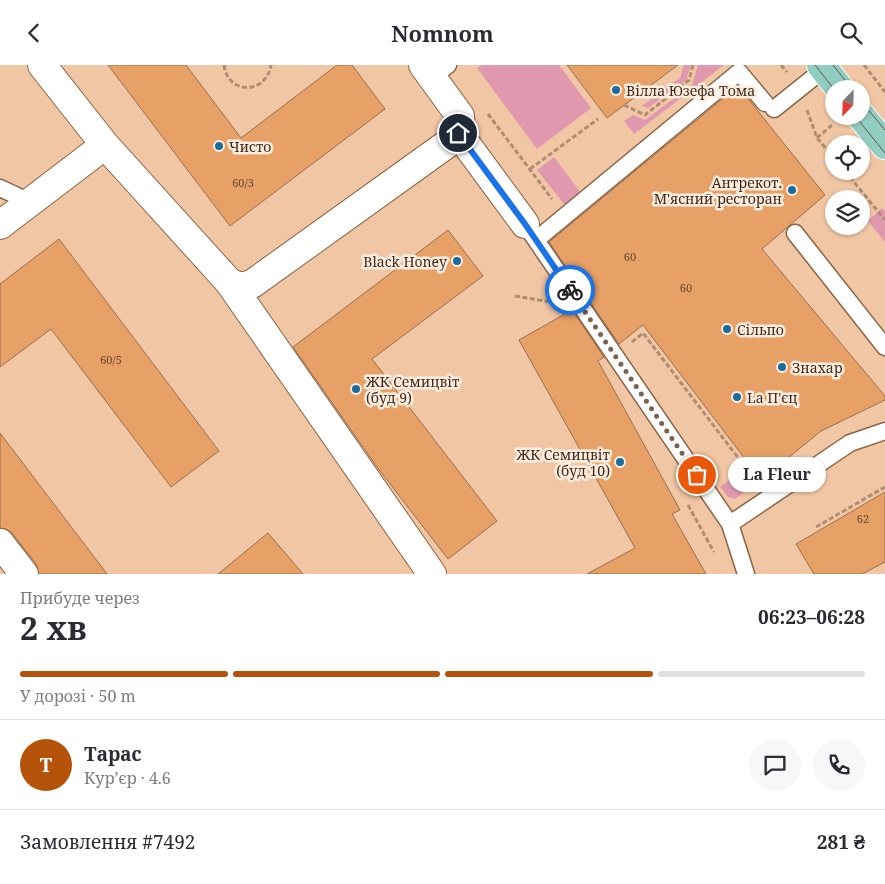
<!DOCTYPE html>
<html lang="uk">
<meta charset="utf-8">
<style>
:root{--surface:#fff;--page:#f7f7f7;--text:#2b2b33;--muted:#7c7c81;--line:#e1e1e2;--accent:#b45309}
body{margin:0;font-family:"Noto Serif",serif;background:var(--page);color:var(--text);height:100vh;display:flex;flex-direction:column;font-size:19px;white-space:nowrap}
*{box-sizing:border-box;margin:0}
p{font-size:16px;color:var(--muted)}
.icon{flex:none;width:28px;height:28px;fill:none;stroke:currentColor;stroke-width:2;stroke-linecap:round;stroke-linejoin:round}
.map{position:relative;height:509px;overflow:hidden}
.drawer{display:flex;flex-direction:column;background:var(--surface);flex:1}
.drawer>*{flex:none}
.needle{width:32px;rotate:203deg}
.controls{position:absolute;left:825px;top:15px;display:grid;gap:10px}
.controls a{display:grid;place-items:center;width:45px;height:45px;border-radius:50%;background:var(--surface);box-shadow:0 1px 4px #0004;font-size:25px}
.pin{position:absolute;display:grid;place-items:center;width:42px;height:42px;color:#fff;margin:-21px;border:2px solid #fff;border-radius:50%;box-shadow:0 1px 5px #0007}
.courier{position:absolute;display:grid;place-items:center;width:50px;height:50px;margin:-25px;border:4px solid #1a73e8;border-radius:50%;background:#fff;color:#222;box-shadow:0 1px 6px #0007}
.bubble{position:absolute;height:35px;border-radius:18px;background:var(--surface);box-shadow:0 1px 4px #0004;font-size:16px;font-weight:700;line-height:35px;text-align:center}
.summary em{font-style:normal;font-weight:700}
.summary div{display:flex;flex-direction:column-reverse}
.summary{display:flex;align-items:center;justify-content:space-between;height:85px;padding:0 20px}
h1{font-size:32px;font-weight:700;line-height:38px}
.bar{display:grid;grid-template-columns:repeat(4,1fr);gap:8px 5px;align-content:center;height:60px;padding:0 20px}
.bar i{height:6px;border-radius:4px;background:var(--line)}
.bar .selected{background:var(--accent)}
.bar p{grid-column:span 4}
.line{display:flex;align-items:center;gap:12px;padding:0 20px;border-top:1px solid var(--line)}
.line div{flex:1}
.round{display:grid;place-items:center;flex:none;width:52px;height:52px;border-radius:26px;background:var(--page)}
header{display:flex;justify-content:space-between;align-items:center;height:65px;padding:0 20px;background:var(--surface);font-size:22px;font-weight:700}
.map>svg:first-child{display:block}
.green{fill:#df98ae}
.building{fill:#e7a065;stroke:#977050}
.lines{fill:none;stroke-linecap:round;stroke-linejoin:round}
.lane-casing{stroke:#8b6445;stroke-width:19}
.street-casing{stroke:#8b6445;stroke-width:30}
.primary-casing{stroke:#fff;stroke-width:30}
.path{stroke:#ae8d72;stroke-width:3;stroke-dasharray:5 2.5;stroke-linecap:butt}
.lane{stroke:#fff;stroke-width:16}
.street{stroke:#fff;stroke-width:28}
.primary{stroke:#92cdc2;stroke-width:28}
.tram{stroke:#6c5542;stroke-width:1}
.done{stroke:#7b624d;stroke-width:5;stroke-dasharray:0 9}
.route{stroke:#1a73e8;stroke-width:6}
.poi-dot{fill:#176d9e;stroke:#ffeddf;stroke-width:2}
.labels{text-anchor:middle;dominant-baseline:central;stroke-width:5;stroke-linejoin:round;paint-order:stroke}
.number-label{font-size:11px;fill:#674930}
.poi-label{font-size:14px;fill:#3c2c1e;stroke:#ffeddf;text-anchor:start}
</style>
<header><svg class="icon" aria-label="back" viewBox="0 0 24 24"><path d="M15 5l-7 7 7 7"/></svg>Nomnom<svg class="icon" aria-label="search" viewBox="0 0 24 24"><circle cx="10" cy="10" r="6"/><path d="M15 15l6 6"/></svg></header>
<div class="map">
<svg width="885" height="509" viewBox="0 0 885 509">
<rect width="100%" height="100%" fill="#f1c6a4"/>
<path class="green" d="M 482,0 L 559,0 L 591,43 L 537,84 L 477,3 Z
M 684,0 L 691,0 L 686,15 L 648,43 L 642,41 L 680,13 Z
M 698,0 L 724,0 L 634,69 L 624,56 L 633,50 L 645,55 L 692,20 Z
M 554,92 L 581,128 L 565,140 L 537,105 Z
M 882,143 L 885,146 L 885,177 L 868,156 Z
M 743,404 L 755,419 L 735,434 L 728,432 L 720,422 Z"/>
<path class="building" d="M 108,0 L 186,0 L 241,73 L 337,0 L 352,0 L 385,44 L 230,161 Z
M 567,0 L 678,0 L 607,53 Z
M 738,21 L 825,130 L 762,184 L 885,331 L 885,335 L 821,366 L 761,415 L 643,260 L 619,279 L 549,177 Z
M 448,165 L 483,211 L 372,294 L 497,456 L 448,494 L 377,402 L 293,282 Z
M 59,174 L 219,386 L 171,422 L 51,264 L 0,302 L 0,219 Z
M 572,245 L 604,292 L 598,296 L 680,445 L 672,449 L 706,509 L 587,509 L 635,483 L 519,275 Z
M 0,368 L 107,509 L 39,509 L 36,499 L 12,468 L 6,464 L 0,463 Z
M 885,427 L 885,497 L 862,509 L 814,509 L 796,479 Z
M 268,468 L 303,509 L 218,509 Z"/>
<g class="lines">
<defs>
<path id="lane" d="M 432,12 L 448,0
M 774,44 L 824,4
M 0,123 L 30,137
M 525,159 L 730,459 L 850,378 L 885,366
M 795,168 L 885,282
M 536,175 L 739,7 L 765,38
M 730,459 L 746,509"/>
<path id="street" d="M 42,0 L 105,80 L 229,217 L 240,222 L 252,219 L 454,74 L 461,64 L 460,51 L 423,0
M 458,68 L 525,159
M 0,160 L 105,80
M 229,217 L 432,509
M 0,478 L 24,509"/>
<path id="primary" d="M 821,0 L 840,24
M 861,51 L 885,80"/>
</defs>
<use href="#lane" class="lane-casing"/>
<use href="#street" class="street-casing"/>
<use href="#primary" class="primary-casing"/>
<path class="path" d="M 224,0 C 228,30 266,30 271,0
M 781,0 L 787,7
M 864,0 L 885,27
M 624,40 L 645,50 L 689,15 L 693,0
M 807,45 L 817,73 L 834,93
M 488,49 L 552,134
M 817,73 L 832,60
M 530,104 L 598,54
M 845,106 L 885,155
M 515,231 L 551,237
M 632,277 L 643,268 L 755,415
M 688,440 L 714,487
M 816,462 L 885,422"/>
<use href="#lane" class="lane"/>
<use href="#street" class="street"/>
<use href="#primary" class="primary"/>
<path class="tram" d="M 815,0 L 834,24
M 833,0 L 852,24
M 861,36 L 885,65
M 855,51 L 885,88"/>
</g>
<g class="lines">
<path class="done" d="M 570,225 L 697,410"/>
<path class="route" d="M 458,68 L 525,159 L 570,225"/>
</g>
<g class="poi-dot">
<circle cx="616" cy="25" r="5"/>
<circle cx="219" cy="81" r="5"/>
<circle cx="792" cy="125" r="5"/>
<circle cx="457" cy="196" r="5"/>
<circle cx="727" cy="264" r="5"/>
<circle cx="782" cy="302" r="5"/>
<circle cx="356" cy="324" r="5"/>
<circle cx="737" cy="332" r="5"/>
<circle cx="620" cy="397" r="5"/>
</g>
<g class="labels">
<g class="number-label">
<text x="243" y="117">60/3</text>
<text x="630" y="191">60</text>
<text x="686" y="222">60</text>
<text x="111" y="294">60/5</text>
<text x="863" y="453">62</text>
</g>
<g class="poi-label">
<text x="626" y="25">Вілла Юзефа Тома</text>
<text x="229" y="81">Чисто</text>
<text x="782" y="117" text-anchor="end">Антрекот.<tspan x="782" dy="16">М'ясний ресторан</tspan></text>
<text x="447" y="196" text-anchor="end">Black Honey</text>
<text x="737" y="264">Сільпо</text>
<text x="792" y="302">Знахар</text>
<text x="366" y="316">ЖК Семицвіт<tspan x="366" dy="16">(буд 9)</tspan></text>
<text x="747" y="332">La П'єц</text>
<text x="610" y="389" text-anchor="end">ЖК Семицвіт<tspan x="610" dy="16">(буд 10)</tspan></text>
</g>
</g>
</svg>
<div class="controls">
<a><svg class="needle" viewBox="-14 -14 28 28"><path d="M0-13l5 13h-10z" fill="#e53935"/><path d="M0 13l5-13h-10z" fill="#7c7c81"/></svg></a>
<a><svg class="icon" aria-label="locate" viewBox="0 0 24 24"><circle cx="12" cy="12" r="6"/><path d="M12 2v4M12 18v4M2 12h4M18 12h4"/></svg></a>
<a><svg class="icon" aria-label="layers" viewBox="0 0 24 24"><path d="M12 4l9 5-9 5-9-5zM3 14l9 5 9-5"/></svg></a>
</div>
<div class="pin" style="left:697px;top:410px;background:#ea580c"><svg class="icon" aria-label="bag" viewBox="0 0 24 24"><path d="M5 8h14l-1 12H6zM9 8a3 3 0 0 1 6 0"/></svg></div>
<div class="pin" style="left:458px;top:68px;background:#1f2937"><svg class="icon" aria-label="home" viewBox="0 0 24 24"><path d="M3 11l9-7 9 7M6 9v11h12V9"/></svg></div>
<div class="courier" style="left:570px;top:225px"><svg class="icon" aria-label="bike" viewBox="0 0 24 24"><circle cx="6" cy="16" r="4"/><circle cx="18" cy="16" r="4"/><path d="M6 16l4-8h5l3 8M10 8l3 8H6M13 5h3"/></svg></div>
<div class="bubble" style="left:728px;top:392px;width:98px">La Fleur</div>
</div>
<section class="drawer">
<div class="summary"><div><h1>2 хв</h1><p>Прибуде через</p></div><em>06:23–06:28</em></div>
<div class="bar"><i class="selected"></i><i class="selected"></i><i class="selected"></i><i></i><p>У дорозі · 50 m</p></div>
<div class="line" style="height:90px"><b class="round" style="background:var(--accent);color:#fff">Т</b><div><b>Тарас</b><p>Кур’єр · 4.6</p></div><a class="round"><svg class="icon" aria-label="chat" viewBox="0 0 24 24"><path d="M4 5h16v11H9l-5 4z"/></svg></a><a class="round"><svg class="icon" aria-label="phone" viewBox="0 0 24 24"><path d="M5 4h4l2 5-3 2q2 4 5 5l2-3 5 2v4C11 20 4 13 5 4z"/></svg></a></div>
<div class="line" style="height:65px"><div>Замовлення #7492</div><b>281 ₴</b></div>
</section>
